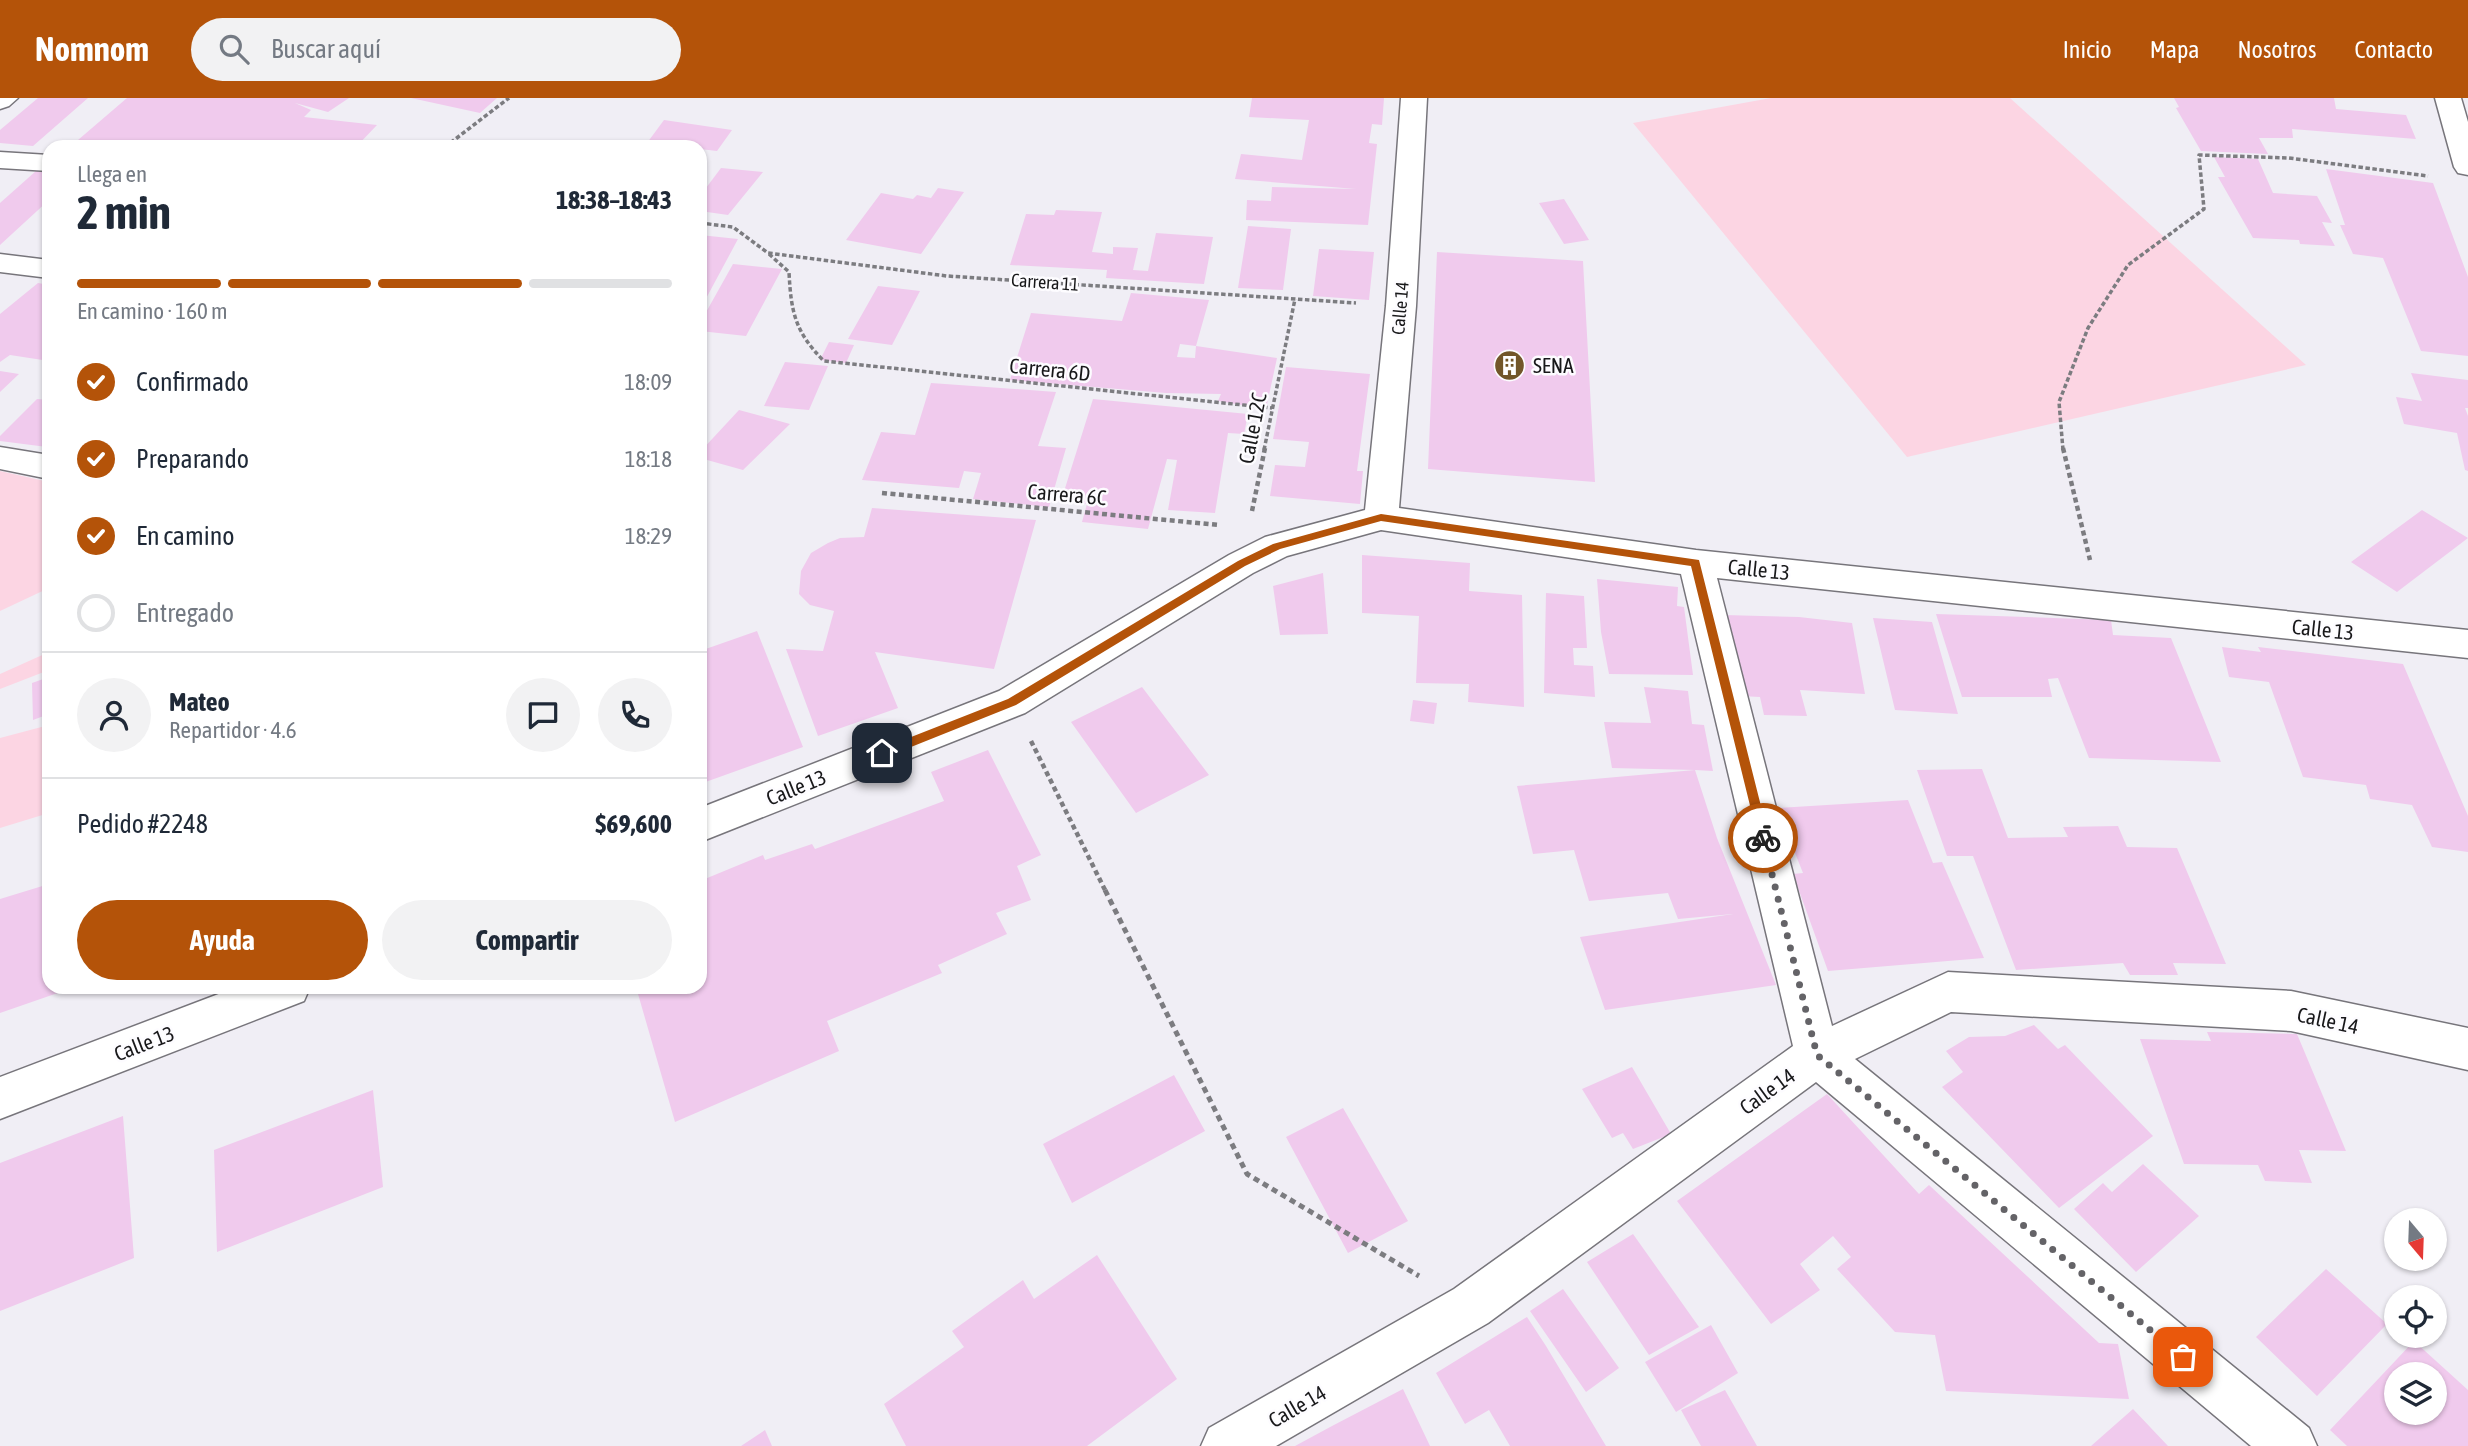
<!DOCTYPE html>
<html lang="es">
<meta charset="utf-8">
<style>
:root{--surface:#fff;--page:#f2f2f3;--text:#1f2937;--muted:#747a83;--line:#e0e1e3;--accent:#b45309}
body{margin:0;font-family:"Asap Condensed",sans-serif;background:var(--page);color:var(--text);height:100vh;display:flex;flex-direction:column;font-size:26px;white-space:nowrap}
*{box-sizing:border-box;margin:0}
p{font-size:23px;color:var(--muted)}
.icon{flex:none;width:38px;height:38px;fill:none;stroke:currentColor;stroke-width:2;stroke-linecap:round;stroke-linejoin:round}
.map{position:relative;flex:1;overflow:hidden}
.side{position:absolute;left:42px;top:42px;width:665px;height:854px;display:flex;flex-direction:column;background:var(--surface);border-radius:21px;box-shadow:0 2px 5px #0004}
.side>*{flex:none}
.needle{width:46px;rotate:161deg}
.tools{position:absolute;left:2384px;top:1110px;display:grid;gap:14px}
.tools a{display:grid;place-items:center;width:63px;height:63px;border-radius:50%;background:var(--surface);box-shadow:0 2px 5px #0004;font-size:35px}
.pin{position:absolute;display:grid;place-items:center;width:60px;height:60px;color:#fff;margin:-30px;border-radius:14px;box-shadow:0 4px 10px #0006}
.courier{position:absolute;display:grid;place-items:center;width:70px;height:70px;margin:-35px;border:5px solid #b45309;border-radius:50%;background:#fff;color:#222;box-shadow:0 2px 9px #0007}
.summary em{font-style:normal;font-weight:700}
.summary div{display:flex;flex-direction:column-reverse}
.summary{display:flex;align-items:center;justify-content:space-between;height:119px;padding:0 35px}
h1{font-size:46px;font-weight:700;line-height:52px}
.bar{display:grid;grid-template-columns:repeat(4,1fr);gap:10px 7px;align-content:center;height:84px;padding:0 35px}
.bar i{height:9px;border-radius:5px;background:var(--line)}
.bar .active{background:var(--accent)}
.bar p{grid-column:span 4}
.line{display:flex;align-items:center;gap:18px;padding:0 35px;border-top:2px solid var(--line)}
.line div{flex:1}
.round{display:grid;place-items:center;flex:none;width:74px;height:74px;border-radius:37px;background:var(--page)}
ol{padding:0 35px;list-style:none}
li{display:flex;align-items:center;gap:21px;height:77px}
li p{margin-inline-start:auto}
li .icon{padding:7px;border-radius:50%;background:var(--accent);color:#fff;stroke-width:4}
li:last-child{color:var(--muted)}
li i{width:38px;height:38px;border:4px solid var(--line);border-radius:50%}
.primary-button{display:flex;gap:14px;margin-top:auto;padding:14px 35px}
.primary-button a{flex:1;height:80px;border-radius:42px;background:var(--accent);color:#fff;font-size:28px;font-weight:700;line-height:80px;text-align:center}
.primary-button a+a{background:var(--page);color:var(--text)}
header{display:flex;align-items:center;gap:42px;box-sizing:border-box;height:98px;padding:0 35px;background:var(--accent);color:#fff}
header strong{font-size:33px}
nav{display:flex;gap:38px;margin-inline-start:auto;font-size:24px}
.search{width:490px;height:63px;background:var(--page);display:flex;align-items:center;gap:18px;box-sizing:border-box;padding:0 24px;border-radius:38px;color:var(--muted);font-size:26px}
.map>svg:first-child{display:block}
.green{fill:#fcd5e3}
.building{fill:#f0caed;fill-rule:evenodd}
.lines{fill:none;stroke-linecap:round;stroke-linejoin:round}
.minor-casing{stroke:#77757b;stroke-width:3}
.path-far2{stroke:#7c7c80;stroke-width:3.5;stroke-dasharray:4.5 2.5;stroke-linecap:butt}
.path-far1{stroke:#7c7c80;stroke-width:4.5;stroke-dasharray:5 3.5;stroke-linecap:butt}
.path{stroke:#7c7c80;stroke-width:5;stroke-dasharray:6 4.5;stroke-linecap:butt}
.minor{fill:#fff;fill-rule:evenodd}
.route{fill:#b45309}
.done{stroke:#646367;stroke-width:7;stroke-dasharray:0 12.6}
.labels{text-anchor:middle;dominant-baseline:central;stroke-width:5;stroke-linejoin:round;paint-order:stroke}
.far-street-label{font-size:18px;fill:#18181a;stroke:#fdfcff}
.poi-label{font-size:21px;fill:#18181a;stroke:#fdfcff;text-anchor:start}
.street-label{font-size:21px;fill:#18181a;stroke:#fdfcff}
</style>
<header>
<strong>Nomnom</strong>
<div class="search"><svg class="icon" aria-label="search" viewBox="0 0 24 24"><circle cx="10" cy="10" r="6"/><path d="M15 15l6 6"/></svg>Buscar aquí</div>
<nav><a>Inicio</a><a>Mapa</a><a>Nosotros</a><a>Contacto</a></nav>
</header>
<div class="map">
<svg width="2468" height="1348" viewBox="0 0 2468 1348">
<rect width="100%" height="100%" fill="#f0eef5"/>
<path class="green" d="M 1771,0 L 2010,0 L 2306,267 L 1907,359 L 1633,25 Z
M 0,373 L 49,384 L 49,490 L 0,513 Z
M 49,554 L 49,572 L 0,591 L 0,576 Z
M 49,627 L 49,715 L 0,730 L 0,640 Z"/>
<path class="building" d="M 38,0 L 88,0 L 33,48 L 0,45 L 0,32 Z
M 127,0 L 349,0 L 328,14 L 295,5 L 311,12 L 304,19 L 377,27 L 356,49 L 71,48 Z
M 411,0 L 497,0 L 480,15 Z
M 1252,0 L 1384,0 L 1382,27 L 1372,26 L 1369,45 L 1377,46 L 1368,127 L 1246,122 L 1247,102 L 1271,103 L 1272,89 L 1356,91 L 1235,81 L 1241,56 L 1302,62 L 1309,22 L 1249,19 Z
M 2174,0 L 2334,0 L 2336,11 L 2406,17 L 2416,41 L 2292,31 L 2293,40 L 2259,40 L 2268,56 L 2201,53 L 2176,10 L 2179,9 Z
M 664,22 L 732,32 L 717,53 L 700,51 L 700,49 L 647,45 Z
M 2214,59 L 2258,61 L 2273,95 L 2317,98 L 2332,125 L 2322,124 L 2335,148 L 2300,146 L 2299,142 L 2253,140 L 2218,79 L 2225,79 Z
M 721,70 L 763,74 L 728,117 L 700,113 L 700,98 Z
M 2326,71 L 2433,85 L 2468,179 L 2468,258 L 2421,253 L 2383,160 L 2353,156 L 2340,127 L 2345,127 Z
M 36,73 L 49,74 L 49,102 L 0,147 L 0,105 Z
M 938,90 L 964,94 L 921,156 L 846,142 L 881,95 L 913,101 L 917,97 L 931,100 Z
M 1564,101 L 1589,142 L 1564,146 L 1539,105 Z
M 1056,112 L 1102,114 L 1092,154 L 1113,156 L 1113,149 L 1138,150 L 1133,172 L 1148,173 L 1156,135 L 1213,139 L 1204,186 L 1106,180 L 1107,172 L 1010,167 L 1026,116 L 1054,117 Z
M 1248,128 L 1291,131 L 1283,192 L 1238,190 Z
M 700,137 L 738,141 L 702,208 L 700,208 Z
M 1319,151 L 1374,154 L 1369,202 L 1313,198 Z
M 1437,154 L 1583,163 L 1595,384 L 1428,371 Z
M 733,166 L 782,171 L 746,238 L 700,233 L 700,225 Z
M 38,185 L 49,187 L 49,263 L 10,257 L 0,264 L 0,216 Z
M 878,188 L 920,193 L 892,247 L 848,241 Z
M 1131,195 L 1209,202 L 1196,248 L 1180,246 L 1177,259 L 1195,260 L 1196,248 L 1277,260 L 1266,311 L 1218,303 L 1221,296 L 1166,295 L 1010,282 L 1031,215 L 1122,223 Z
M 829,244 L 854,247 L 846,265 L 820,262 Z
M 785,264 L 828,268 L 809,312 L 764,308 Z
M 1286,269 L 1370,276 L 1357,373 L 1363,373 L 1360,406 L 1270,398 L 1275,367 L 1305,369 L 1309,344 L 1273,341 Z
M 0,273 L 19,276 L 0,294 Z
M 2411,275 L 2468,282 L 2468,310 L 2465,310 L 2468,318 L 2468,373 L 2465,372 L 2457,335 L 2404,326 L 2396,299 L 2422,303 Z
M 931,285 L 1056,294 L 1038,348 L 1066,350 L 1049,409 L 973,401 L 981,375 L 964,373 L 959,390 L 862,382 L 881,334 L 915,337 Z
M 37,301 L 49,302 L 49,347 L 47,349 L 0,343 L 0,338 Z
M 1093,301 L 1248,316 L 1244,336 L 1228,335 L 1215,415 L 1168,412 L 1177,362 L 1167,361 L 1148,431 L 1082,424 L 1087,406 L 1061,403 Z
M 739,312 L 790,326 L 743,372 L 700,360 L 700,354 Z
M 872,410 L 1036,422 L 994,571 L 875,554 L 898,610 L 818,638 L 786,551 L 823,553 L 834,513 L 810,507 L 799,496 L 801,473 L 811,455 L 828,445 L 840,440 L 864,439 Z
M 2422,412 L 2468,440 L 2397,494 L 2351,464 Z
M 1362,457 L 1470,465 L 1469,493 L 1522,497 L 1524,609 L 1468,604 L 1469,586 L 1416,585 L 1419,518 L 1362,515 Z
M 1323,475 L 1328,536 L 1280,537 L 1273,488 Z
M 1597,481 L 1678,489 L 1677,508 L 1684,509 L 1693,577 L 1609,576 L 1601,534 Z
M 1546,495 L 1584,498 L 1587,550 L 1573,550 L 1574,567 L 1593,568 L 1595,599 L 1544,595 Z
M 1936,516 L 2111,522 L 2113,537 L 2171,540 L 2221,664 L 2089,660 L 2058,580 L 2048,581 L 2052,599 L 1962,599 Z
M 1724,517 L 1799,519 L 1852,525 L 1865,596 L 1800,592 L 1807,618 L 1764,617 L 1760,599 L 1740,598 Z
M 1873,520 L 1932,524 L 1958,616 L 1895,612 Z
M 757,533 L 803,649 L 700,686 L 700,553 Z
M 2222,549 L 2261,554 L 2258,549 L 2403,566 L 2468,718 L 2468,754 L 2432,749 L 2412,707 L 2370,701 L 2366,687 L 2303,679 L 2269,584 L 2229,579 Z
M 49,579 L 49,616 L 33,622 L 32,585 Z
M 1142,589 L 1209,677 L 1136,715 L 1071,624 Z
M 1644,589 L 1688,593 L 1692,626 L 1704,627 L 1713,673 L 1695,672 L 1717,740 L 1776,887 L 1605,912 L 1580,839 L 1733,816 L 1678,821 L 1668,795 L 1589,803 L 1574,752 L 1533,756 L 1517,688 L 1695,672 L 1612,670 L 1604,624 L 1651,625 Z
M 1413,602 L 1437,605 L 1434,626 L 1410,623 Z
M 988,652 L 1041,757 L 1017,768 L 1031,802 L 996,815 L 1007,836 L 938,867 L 942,875 L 827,923 L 839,953 L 675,1024 L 636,889 L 700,889 L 700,783 L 763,757 L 765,762 L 812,746 L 815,751 L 944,703 L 931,674 Z
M 1982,671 L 2008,740 L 2068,739 L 2063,729 L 2118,728 L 2127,749 L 2177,750 L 2226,866 L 2173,865 L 2178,877 L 2130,877 L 2123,865 L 2016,872 L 1973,758 L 1947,758 L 1917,672 Z
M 1908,702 L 1933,765 L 1942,764 L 1984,860 L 1828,873 L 1793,776 L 1803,775 L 1777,710 Z
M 49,786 L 49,889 L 75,889 L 0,915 L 0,801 Z
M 2034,927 L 2058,951 L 2065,947 L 2153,1038 L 2059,1110 L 1942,989 L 1963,974 L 1946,953 L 1969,939 L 2005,938 Z
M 2207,934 L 2297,936 L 2346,1053 L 2299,1052 L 2312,1085 L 2265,1083 L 2258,1067 L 2184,1066 L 2140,941 L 2211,943 Z
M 1632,969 L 1671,1036 L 1633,1051 L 1623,1035 L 1612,1040 L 1582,991 Z
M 1174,977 L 1205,1033 L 1072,1105 L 1043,1046 Z
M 373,992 L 383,1089 L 217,1154 L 214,1052 Z
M 1827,996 L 1919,1096 L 1929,1087 L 2099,1245 L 2118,1246 L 2129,1301 L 1946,1293 L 1935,1237 L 1895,1234 L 1837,1171 L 1851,1159 L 1833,1138 L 1800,1166 L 1820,1192 L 1771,1226 L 1677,1103 Z
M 1343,1010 L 1408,1123 L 1348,1155 L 1286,1039 Z
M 123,1018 L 134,1160 L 0,1213 L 0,1065 Z
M 2143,1066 L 2199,1118 L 2136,1174 L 2074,1111 L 2103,1085 L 2112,1094 Z
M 1633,1136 L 1699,1229 L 1649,1257 L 1587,1164 Z
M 1097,1157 L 1177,1281 L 1087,1348 L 906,1348 L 884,1306 L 964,1249 L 952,1233 L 1023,1182 L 1034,1201 Z
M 2326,1171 L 2387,1226 L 2317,1298 L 2256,1239 Z
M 1563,1191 L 1619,1270 L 1586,1294 L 1530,1213 Z
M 1527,1219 L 1546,1248 L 1606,1348 L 1510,1348 L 1489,1312 L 1465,1326 L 1436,1275 Z
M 1711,1227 L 1738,1275 L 1676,1314 L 1645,1264 Z
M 2414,1243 L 2468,1292 L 2468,1348 L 2347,1348 L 2330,1332 ZM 2396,1276 L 2434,1276 L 2434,1314 L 2396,1314 Z
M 1403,1291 L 1430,1348 L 1295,1348 L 1332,1328 Z
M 1725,1292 L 1757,1348 L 1701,1348 L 1681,1312 Z
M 2133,1311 L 2168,1348 L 2091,1348 Z
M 765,1332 L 772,1348 L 741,1348 Z"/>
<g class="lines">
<defs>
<path id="minor" d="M 0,0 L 18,0 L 9,8 L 0,11 Z
M 1401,0 L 1427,0 L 1416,208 L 1399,410 L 1696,452 L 2468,532 L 2468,560 L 1717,480 L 1832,928 L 1948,874 L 2291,893 L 2468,930 L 2468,972 L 2291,933 L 1951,914 L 1855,961 L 2309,1330 L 2317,1348 L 2251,1348 L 1816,984 L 1488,1225 L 1276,1348 L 1201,1348 L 1209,1330 L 1454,1191 L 1793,948 L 1681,476 L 1381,432 L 1287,458 L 1253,475 L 1025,615 L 700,744 L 700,710 L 999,593 L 1229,457 L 1265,439 L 1365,412 L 1386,208 Z
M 2435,0 L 2461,0 L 2468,24 L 2468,77 L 2458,75 L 2454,69 Z
M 0,54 L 49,57 L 49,73 L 0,70 Z
M 0,156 L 49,162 L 49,180 L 0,174 Z
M 0,349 L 49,357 L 49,381 L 0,371 Z
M 237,889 L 310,889 L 304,903 L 0,1021 L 0,979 Z"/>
</defs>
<use href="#minor" class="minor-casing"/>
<path class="path-far2" d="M 445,49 L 509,0
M 700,125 L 733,129 L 768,155 L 947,178 L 1356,205
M 769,156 L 789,174 C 791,214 795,234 824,263 L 1272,310
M 1264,352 L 1295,201
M 2063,352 L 2059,304 L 2088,230 L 2128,167 L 2204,111 L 2199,57 L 2289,60 L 2428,78"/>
<path class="path-far1" d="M 2063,350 L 2090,462
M 882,395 L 1219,427
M 1252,413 L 1265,350
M 1031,643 L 1106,794"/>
<path class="path" d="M 1105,792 L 1247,1076 L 1419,1178"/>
<use href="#minor" class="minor"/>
</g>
<path class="route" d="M 1381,416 L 1699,462 L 1769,740 L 1768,744 L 1759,744 L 1758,740 L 1691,468 L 1381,423 L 1280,451 L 1245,468 L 1016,607 L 886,659 L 882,660 L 876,655 L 878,652 L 1008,601 L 1238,463 L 1273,446 Z"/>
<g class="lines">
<path class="done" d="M 1763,740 L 1817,957 L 2183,1259"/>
</g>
<defs>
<symbol id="building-disc" viewBox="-11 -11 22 22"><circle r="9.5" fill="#725629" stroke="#fdfcff"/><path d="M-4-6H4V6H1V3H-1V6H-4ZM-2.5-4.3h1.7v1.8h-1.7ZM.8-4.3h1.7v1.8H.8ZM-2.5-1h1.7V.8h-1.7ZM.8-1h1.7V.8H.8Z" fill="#fff"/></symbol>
</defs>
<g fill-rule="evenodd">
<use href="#building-disc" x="1492" y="250" width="35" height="35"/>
</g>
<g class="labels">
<g class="far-street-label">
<text transform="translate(1045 184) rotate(4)">Carrera 11</text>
<text transform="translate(1400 210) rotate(-85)">Calle 14</text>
</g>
<g class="poi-label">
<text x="1533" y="267">SENA</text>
</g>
<g class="street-label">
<text transform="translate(1050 271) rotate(6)">Carrera 6D</text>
<text transform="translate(1252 330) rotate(-79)">Calle 12C</text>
<text transform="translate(1067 396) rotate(5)">Carrera 6C</text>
<text transform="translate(1759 471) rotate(6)">Calle 13</text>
<text transform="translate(2323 531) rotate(6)">Calle 13</text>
<text transform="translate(796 689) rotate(-22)">Calle 13</text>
<text transform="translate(2328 922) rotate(12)">Calle 14</text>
<text transform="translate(144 945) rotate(-21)">Calle 13</text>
<text transform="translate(1767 993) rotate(-36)">Calle 14</text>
<text transform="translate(1297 1308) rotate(-30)">Calle 14</text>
</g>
</g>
</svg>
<div class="tools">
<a><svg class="needle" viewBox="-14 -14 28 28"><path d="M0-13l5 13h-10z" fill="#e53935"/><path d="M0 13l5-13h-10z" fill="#747a83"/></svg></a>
<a><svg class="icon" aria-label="locate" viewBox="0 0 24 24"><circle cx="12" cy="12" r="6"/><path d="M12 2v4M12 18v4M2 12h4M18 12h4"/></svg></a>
<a><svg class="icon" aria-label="layers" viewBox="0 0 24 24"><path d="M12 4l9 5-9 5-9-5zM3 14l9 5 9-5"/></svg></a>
</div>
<div class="pin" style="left:2183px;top:1259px;background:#ea580c"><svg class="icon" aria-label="bag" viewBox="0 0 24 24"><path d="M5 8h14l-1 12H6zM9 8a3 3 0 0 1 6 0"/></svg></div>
<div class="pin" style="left:882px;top:655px;background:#1f2937"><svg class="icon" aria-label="home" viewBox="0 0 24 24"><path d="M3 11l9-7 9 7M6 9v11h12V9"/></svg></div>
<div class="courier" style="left:1763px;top:740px"><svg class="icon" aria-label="bike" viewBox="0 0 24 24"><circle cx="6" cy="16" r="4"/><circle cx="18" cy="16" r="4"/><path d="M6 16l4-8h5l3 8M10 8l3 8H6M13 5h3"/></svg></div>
<section class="side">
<div class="summary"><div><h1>2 min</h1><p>Llega en</p></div><em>18:38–18:43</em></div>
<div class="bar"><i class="active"></i><i class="active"></i><i class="active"></i><i></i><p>En camino · 160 m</p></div>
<ol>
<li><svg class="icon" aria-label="check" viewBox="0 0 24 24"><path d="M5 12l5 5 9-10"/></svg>Confirmado<p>18:09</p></li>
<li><svg class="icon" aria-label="check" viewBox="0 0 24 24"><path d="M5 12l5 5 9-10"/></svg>Preparando<p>18:18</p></li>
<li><svg class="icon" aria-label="check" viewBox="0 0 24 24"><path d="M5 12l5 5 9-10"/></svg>En camino<p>18:29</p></li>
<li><i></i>Entregado</li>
</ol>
<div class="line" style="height:126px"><a class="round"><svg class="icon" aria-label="person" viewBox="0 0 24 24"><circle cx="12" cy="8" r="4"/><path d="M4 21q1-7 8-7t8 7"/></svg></a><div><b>Mateo</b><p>Repartidor · 4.6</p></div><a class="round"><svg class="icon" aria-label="chat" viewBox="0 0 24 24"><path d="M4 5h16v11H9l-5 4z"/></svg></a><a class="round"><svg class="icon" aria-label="phone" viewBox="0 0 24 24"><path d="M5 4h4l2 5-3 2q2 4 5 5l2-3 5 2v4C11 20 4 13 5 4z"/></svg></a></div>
<div class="line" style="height:91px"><div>Pedido #2248</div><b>$69,600</b></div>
<div class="primary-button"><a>Ayuda</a><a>Compartir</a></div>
</section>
</div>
